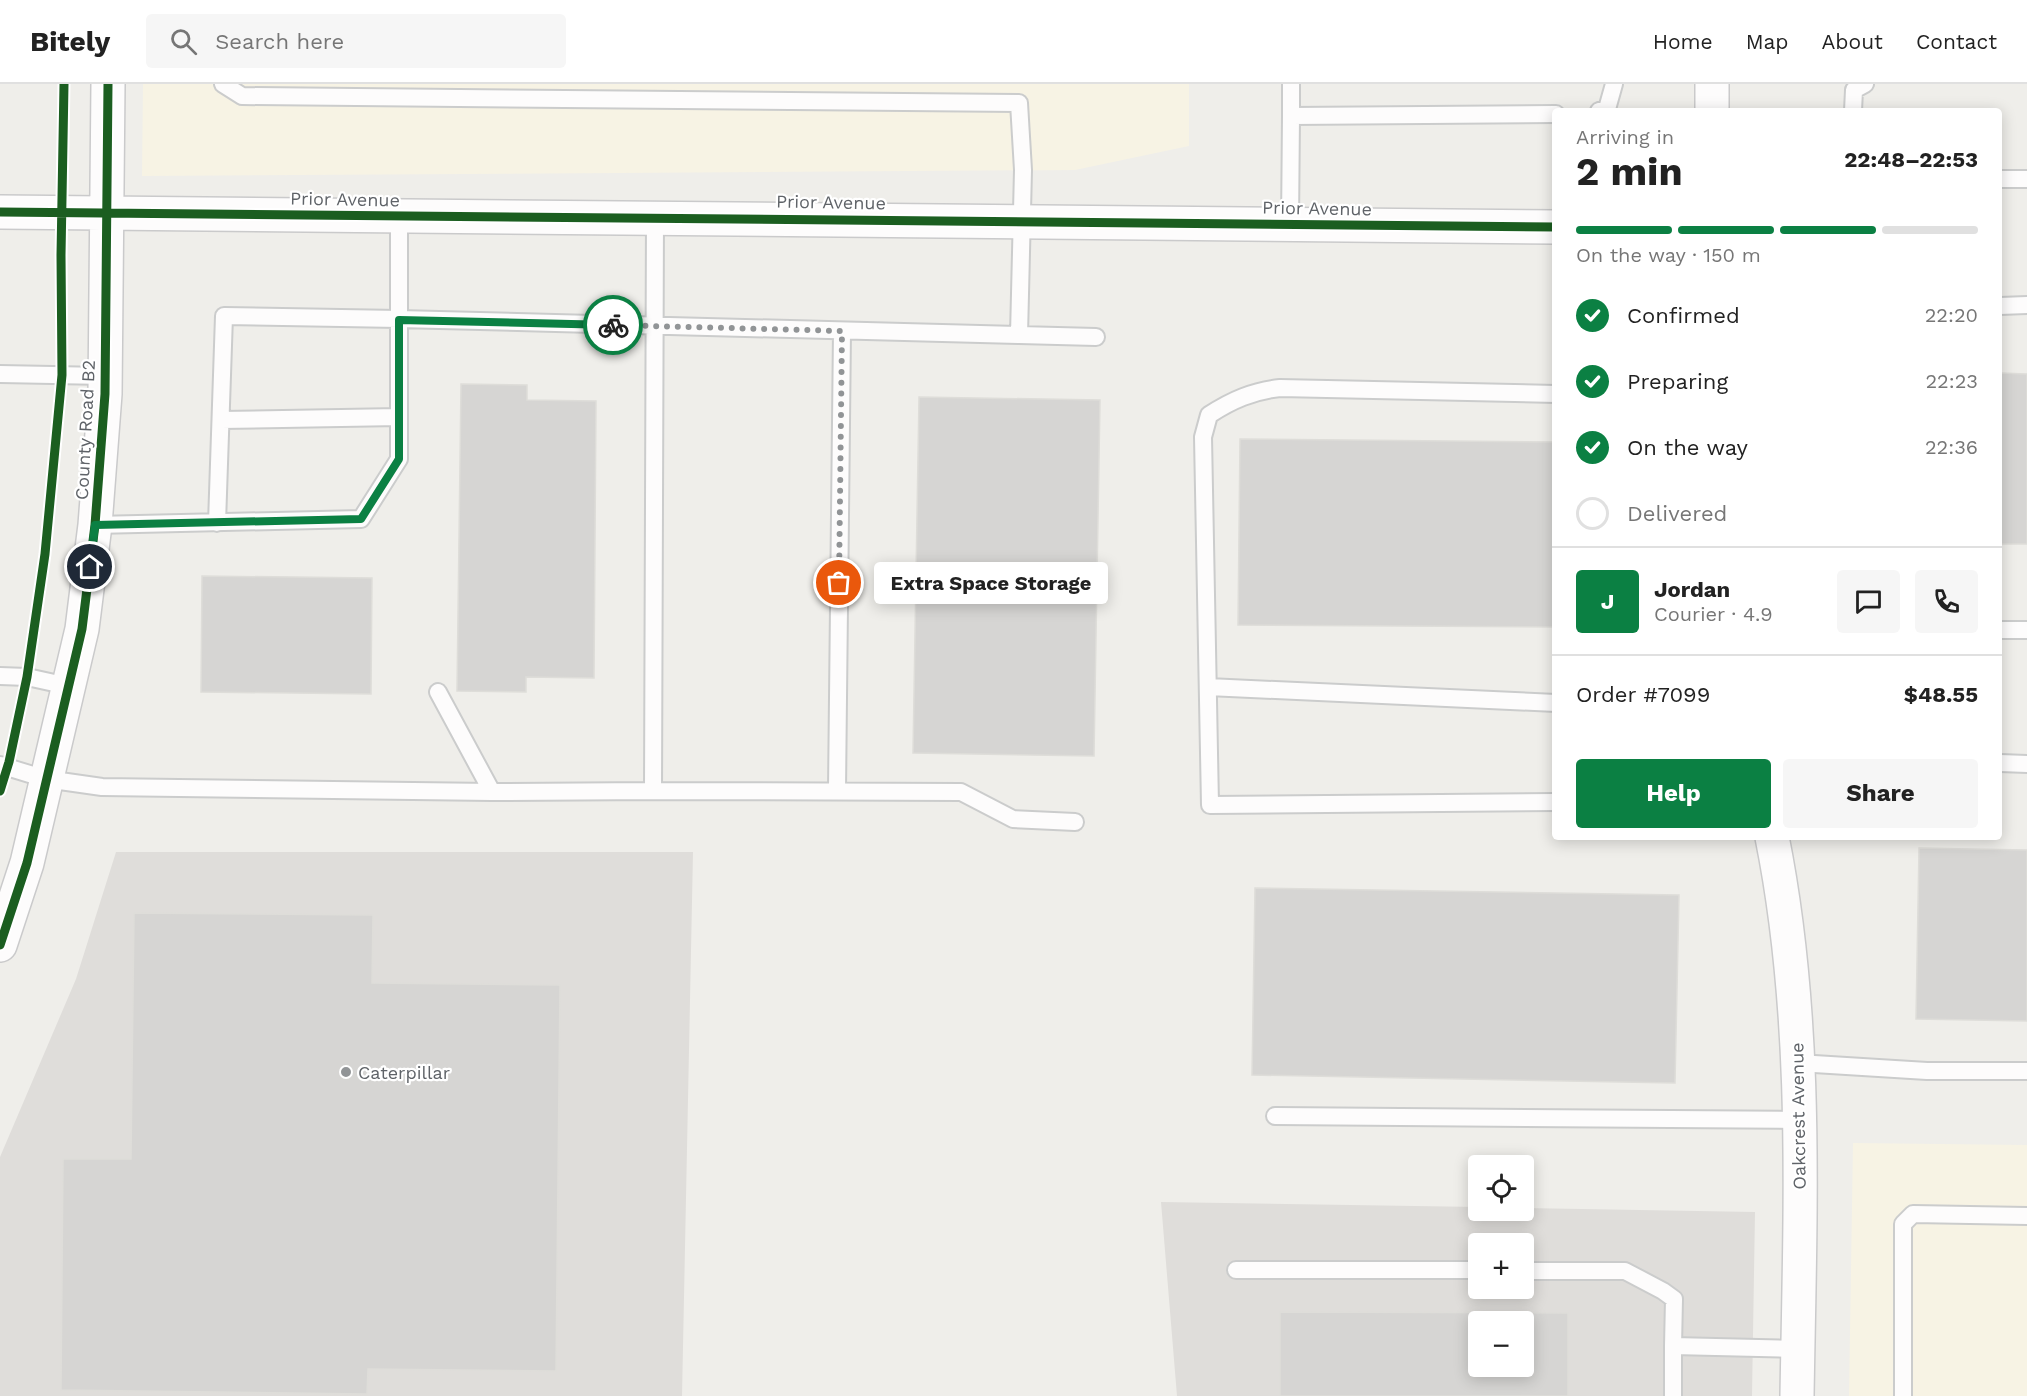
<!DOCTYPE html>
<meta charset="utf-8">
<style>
:root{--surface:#fff;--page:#f6f6f6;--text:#222;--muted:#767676;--line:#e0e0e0;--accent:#0b8043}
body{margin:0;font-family:"Work Sans",sans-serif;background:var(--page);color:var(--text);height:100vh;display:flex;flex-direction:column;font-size:22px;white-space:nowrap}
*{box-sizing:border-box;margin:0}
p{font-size:20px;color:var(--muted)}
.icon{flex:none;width:33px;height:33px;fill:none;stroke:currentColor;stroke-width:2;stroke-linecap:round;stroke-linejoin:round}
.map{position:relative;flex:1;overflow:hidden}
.details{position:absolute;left:1552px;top:24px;width:450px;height:732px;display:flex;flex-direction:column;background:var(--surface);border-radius:6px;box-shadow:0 3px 15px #0003}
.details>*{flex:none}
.tools{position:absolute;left:1468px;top:1071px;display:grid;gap:12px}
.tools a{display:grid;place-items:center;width:66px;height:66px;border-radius:6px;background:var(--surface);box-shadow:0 3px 15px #0003;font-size:30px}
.pin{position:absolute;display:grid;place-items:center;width:51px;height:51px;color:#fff;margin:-26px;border:3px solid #fff;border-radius:50%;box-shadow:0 2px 6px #0007}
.courier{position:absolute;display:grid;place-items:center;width:60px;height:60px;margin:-30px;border:4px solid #0b8043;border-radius:50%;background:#fff;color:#222;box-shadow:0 2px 8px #0007}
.bubble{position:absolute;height:42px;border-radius:6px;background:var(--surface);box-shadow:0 3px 15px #0003;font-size:20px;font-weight:700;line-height:42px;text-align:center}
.head em{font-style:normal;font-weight:700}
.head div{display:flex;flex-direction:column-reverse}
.head{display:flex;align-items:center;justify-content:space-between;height:102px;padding:0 24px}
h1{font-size:39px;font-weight:700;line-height:45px}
.bar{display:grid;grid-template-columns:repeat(4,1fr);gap:9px 6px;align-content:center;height:72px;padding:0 24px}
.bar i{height:8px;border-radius:4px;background:var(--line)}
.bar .active{background:var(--accent)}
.bar p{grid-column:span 4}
.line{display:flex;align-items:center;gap:15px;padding:0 24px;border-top:2px solid var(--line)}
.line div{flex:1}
.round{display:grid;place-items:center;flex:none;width:63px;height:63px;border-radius:6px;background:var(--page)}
ol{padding:0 24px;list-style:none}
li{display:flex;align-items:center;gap:18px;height:66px}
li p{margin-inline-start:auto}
li .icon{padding:6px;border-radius:50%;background:var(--accent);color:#fff;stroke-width:4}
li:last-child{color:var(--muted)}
li i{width:33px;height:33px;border:3px solid var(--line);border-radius:50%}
.cta{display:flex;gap:12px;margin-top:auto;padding:12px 24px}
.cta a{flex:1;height:69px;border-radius:6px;background:var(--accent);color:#fff;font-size:24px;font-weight:700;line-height:69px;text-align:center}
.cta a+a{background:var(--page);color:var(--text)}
header{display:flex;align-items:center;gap:36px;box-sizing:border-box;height:84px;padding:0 30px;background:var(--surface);border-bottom:2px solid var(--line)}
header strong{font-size:28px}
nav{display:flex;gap:33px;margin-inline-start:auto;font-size:21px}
.search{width:420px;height:54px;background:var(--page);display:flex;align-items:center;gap:15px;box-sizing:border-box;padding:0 21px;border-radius:6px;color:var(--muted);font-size:22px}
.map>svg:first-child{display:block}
.commercial{fill:#f7f3e4}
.industrial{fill:#dfddda;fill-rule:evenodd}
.building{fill:#d6d5d3;stroke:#deddd9;stroke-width:1.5;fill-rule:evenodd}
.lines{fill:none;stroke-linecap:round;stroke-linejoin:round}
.lane-casing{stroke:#cbcccc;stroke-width:20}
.secondary-casing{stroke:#cacacb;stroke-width:36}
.lane{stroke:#fdfcfc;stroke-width:16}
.secondary{stroke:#fdfcfc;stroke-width:33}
.cycleway-casing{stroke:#fff;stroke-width:13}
.cycleway{stroke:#1b5e20;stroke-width:9}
.done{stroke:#919496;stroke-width:6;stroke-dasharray:0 10.8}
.route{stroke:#0b8043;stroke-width:8}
.poi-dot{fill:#919496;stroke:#fff;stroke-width:2}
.labels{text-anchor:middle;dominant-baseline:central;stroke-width:4.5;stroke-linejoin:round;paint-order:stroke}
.street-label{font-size:18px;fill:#5f6368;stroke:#fff}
.poi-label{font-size:18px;fill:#5f6368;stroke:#fff;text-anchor:start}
</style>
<header>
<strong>Bitely</strong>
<div class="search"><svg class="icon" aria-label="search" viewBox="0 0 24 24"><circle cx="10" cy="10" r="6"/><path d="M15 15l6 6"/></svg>Search here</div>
<nav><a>Home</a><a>Map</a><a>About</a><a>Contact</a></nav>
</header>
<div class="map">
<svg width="2027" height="1312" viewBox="0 0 2027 1312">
<rect width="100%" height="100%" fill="#efeeea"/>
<path class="commercial" d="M 143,0 L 1189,0 L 1189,62 L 1075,86 L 142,92 Z
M 1853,1059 L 2027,1061 L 2027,1312 L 1849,1312 Z"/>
<path class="industrial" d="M 116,768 L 693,768 L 682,1312 L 0,1312 L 0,1073 L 76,895 Z
M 1161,1118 L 1479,1123 L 1479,1126 L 1524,1126 L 1524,1124 L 1755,1128 L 1752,1312 L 1177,1312 ZM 1479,1160 L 1524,1160 L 1524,1204 L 1479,1204 ZM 1479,1238 L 1524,1238 L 1524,1282 L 1479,1282 Z"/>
<path class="building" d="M 2000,289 L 2027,290 L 2027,460 L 2000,460 Z
M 461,300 L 527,301 L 527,316 L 596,317 L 594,594 L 526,593 L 526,608 L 457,607 Z
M 919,313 L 1100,316 L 1094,672 L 913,669 Z
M 1240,355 L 1556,358 L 1556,543 L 1238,541 Z
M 202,492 L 372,494 L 371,610 L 201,608 Z
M 1919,764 L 2027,766 L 2027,937 L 1916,935 Z
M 1255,804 L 1679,811 L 1675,999 L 1252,991 Z
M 134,829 L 373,831 L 372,899 L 560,901 L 556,1287 L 368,1285 L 367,1310 L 61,1306 L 63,1075 L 131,1075 Z
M 1280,1228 L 1568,1229 L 1568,1312 L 1280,1312 ZM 1479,1238 L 1524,1238 L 1524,1282 L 1479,1282 Z"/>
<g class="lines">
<defs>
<path id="lane" d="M 223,0 L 242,12 L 1019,19 L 1023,86 L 1019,251 L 399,235 L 399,132
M 1291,0 L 1291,32
M 1599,27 L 1607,25 L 1614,0
M 1853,27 L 1854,6 L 1865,0
M 2000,95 L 2027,95
M 1290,140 L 1291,32 L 1556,30
M 2000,222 L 2027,221
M 1019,251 L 1096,253
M 0,290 L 105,292
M 1556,310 L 1280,304 C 1253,307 1232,316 1209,331 L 1203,353 L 1210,721 L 1556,718
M 221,336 L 399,333
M 95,441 L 361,435 L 399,375 L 399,235 L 224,232 L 217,439
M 2000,546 L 2027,546
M 0,592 L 27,593 L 68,602
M 1208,603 L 1556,619
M 438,608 L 492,708
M 2000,679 L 2027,680
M 0,681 L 46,695 L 102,703 L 492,708 L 653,707 L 655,133
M 837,706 L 842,247
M 653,707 L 961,708 L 1013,735 L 1075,738
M 1798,979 L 1927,987 L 2027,987
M 1275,1032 L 1800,1036
M 1236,1186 L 1479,1186
M 1524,1187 L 1625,1187 L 1663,1207 L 1674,1215 L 1673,1262 L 1798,1265
M 1673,1312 L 1673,1262
M 1903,1312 L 1903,1140 L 1913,1130 L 2027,1132"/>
<path id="secondary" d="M 1712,27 L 1712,0
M 0,128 L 1556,143
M 1772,753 C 1809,937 1800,1126 1797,1312
M 0,861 L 27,779 L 82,545 L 95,441 L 105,310 L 108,0"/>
</defs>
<use href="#lane" class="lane-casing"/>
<use href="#secondary" class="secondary-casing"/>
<use href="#lane" class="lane"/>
<use href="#secondary" class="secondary"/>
<defs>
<path id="cycleway" d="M 0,128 L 1556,143
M 0,707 L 9,678 L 27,593 L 45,470 L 62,291 L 61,171 L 64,0
M 0,861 L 27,779 L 82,545 L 95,441 L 105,310 L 108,0"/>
</defs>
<use href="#cycleway" class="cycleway-casing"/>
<use href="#cycleway" class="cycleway"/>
</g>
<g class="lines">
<path class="done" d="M 613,241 L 842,247 L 839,499"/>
<path class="route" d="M 90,483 L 95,441 L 361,435 L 399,375 L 399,236 L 613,241"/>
</g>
<circle class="poi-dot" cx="346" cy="988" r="6"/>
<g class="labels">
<g class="street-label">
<text transform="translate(345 115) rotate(1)">Prior Avenue</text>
<text transform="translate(831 118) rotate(1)">Prior Avenue</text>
<text transform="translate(1317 124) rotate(1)">Prior Avenue</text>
<text transform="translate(85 346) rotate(-87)">County Road B2</text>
<text transform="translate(1798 1032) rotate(-91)">Oakcrest Avenue</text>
</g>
<g class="poi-label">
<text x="358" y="988">Caterpillar</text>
</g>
</g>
</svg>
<div class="tools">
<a><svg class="icon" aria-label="locate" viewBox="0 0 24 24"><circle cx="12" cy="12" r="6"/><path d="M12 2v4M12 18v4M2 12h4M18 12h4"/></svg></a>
<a>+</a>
<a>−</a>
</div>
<div class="pin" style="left:839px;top:499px;background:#ea580c"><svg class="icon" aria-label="bag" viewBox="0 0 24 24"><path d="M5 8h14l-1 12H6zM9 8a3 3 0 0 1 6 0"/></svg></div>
<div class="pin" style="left:90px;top:483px;background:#1f2937"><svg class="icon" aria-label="home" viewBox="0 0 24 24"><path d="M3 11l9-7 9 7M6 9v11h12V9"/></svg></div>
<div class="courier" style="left:613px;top:241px"><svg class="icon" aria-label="bike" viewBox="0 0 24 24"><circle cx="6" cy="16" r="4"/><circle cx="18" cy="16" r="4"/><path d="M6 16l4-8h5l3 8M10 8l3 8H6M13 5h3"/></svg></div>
<div class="bubble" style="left:874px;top:478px;width:234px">Extra Space Storage</div>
<section class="details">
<div class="head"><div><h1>2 min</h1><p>Arriving in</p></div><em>22:48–22:53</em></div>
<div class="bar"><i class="active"></i><i class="active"></i><i class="active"></i><i></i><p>On the way · 150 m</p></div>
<ol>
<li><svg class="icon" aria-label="check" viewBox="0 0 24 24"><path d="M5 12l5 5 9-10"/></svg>Confirmed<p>22:20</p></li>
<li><svg class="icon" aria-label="check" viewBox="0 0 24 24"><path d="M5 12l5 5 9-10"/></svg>Preparing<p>22:23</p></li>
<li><svg class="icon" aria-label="check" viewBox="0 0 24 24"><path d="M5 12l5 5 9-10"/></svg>On the way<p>22:36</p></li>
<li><i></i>Delivered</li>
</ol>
<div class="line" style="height:108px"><b class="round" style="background:var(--accent);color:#fff">J</b><div><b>Jordan</b><p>Courier · 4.9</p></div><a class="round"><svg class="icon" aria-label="chat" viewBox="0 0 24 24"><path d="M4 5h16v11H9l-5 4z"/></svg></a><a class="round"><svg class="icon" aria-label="phone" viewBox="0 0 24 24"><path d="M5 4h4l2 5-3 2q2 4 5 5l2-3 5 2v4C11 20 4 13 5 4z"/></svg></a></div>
<div class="line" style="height:78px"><div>Order #7099</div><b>$48.55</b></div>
<div class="cta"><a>Help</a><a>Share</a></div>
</section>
</div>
